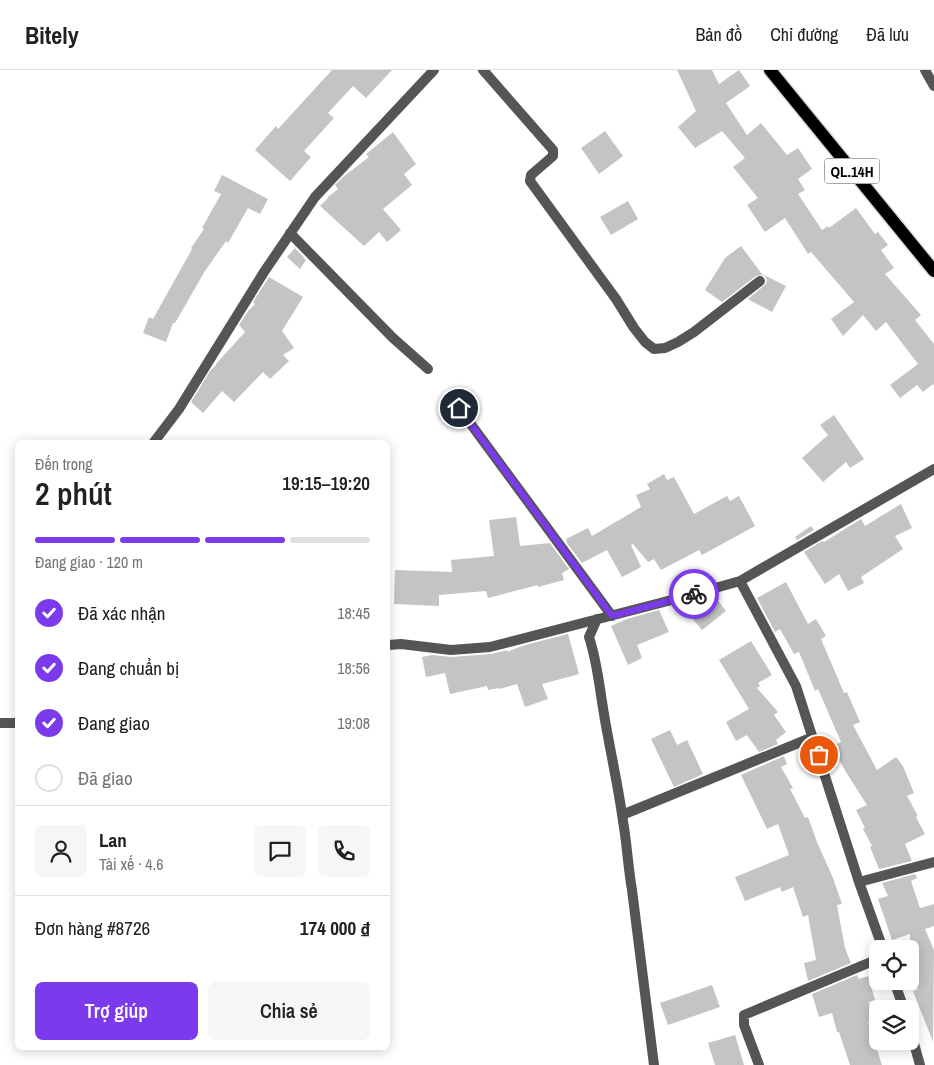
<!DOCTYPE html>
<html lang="vi">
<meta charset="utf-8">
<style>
:root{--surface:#fff;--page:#f6f6f6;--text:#202124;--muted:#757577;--line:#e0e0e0;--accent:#7c3aed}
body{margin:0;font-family:"Archivo Narrow",sans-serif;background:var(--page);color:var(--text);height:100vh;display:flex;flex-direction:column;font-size:19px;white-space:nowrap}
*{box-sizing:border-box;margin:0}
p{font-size:16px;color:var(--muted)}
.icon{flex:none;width:28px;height:28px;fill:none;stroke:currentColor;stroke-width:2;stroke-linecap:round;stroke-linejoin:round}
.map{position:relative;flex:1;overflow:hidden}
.drawer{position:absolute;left:15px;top:370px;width:375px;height:610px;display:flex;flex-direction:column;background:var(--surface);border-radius:8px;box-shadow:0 2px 12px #0003}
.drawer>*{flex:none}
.controls{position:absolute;left:869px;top:870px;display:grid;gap:10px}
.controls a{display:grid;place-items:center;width:50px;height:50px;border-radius:8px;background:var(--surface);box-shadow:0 2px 12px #0003;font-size:25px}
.pin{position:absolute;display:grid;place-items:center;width:42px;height:42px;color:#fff;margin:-21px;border:2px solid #fff;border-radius:50%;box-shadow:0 1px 5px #0007}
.courier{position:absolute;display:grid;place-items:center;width:50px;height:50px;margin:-25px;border:4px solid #7c3aed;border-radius:50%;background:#fff;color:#222;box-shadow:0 1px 6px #0007}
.overview em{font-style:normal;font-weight:600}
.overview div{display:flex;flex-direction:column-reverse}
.overview{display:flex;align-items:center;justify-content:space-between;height:85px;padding:0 20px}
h1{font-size:32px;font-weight:600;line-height:38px}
.bar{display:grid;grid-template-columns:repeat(4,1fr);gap:8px 5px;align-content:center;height:60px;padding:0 20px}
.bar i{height:6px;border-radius:4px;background:var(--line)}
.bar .selected{background:var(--accent)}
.bar p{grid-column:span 4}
.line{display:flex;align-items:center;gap:12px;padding:0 20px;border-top:1px solid var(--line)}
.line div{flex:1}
.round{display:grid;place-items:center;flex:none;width:52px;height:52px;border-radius:8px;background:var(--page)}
ol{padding:0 20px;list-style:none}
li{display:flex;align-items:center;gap:15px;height:55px}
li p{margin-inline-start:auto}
li .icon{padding:5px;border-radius:50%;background:var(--accent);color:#fff;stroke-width:4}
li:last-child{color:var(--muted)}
li i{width:28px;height:28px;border:2px solid var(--line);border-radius:50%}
.cta{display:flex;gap:10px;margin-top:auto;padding:10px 20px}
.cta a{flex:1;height:58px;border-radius:8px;background:var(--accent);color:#fff;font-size:20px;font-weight:600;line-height:58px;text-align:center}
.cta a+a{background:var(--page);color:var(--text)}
header{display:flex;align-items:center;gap:30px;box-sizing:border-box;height:70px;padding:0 25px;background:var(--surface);border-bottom:1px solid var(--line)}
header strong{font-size:24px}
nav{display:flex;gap:28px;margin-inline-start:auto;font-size:18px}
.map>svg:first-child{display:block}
.building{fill:#c4c4c4}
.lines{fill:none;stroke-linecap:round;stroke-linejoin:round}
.primary-casing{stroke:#dbdbdb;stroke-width:15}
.street{stroke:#555;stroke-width:10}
.primary{stroke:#000;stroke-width:12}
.done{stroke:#595959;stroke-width:5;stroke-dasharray:0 9}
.route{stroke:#7c3aed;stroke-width:6}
.labels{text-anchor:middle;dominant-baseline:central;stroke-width:4;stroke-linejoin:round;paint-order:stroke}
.shield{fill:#fff;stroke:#4c4c4c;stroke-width:1}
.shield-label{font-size:15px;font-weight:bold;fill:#000}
</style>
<header>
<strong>Bitely</strong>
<nav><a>Bản đồ</a><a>Chỉ đường</a><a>Đã lưu</a></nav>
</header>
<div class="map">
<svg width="934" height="995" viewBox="0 0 934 995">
<rect width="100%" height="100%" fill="#fff"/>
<path class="building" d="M 332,0 L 392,0 L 366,28 L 353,16 L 328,43 L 334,48 L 304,81 L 311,87 L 290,111 L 255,80 L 276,56 L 278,59 Z
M 677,0 L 712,0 L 719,14 L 739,0 L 750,16 L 726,33 L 747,65 L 761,53 L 787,85 L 798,78 L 812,99 L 798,109 L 805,120 L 798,124 L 822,160 L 828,156 L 829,158 L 856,138 L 875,164 L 878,162 L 888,175 L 881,180 L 894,198 L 885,204 L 921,245 L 915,250 L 934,274 L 934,316 L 933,314 L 923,322 L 917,315 L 900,328 L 890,315 L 918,294 L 886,252 L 876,261 L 863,245 L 843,266 L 831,249 L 854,232 L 811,182 L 808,184 L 785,148 L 765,162 L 747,135 L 758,128 L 733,97 L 745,88 L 722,61 L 695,78 L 678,57 L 696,41 Z
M 605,61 L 623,86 L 599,104 L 581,78 Z
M 393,62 L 416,94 L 404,104 L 412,115 L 383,139 L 401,160 L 387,172 L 379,162 L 364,176 L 320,136 L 328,128 L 328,127 L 338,119 L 335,115 L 343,107 L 369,87 L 366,84 Z
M 222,105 L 268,129 L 260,144 L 248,138 L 228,173 L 226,171 L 205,201 L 175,253 L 173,253 L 166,272 L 143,263 L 149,247 L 153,249 L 192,179 L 191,178 L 204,159 L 202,158 L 221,124 L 214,121 Z
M 628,131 L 638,149 L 611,165 L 600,147 Z
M 741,176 L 762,204 L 786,216 L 772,242 L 748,229 L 766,214 L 767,210 L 765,206 L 762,205 L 756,206 L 722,232 L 705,220 L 725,188 Z
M 295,178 L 306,190 L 300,199 L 287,187 Z
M 269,207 L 303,227 L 282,261 L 294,278 L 283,285 L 289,291 L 270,309 L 263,302 L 234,332 L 222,321 L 203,343 L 191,332 L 210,301 L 216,295 L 216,294 L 245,262 L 239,255 L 248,241 L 255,234 L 253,232 Z
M 834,345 L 864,389 L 850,398 L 846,392 L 823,412 L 802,388 L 828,365 L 820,355 Z
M 664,404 L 667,410 L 674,407 L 694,444 L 727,426 L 730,431 L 739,426 L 755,456 L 702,485 L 699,480 L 661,500 L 654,489 L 648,492 L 633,474 L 631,475 L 641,497 L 622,507 L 607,480 L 582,493 L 566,472 L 567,472 L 566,469 L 588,458 L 592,466 L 641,437 L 636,425 L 650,419 L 647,414 Z
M 901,434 L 912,458 L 895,466 L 903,479 L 861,507 L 864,513 L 848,521 L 839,504 L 825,514 L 804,482 L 822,471 L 824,472 L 861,449 L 865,456 Z
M 516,447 L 520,476 L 550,473 L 569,499 L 562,503 L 564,510 L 538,517 L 538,515 L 488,528 L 486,521 L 439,525 L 439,536 L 394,534 L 395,500 L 452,502 L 451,490 L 494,486 L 489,450 Z
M 811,456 L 814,460 L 797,470 L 795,467 Z
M 786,512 L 808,554 L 816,549 L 826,566 L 821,569 L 844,623 L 847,622 L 860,652 L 853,655 L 877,700 L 896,687 L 903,696 L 914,723 L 907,726 L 918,746 L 916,747 L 925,764 L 905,774 L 912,791 L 879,799 L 870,777 L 872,776 L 863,759 L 865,758 L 856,740 L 867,735 L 846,702 L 832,677 L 841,672 L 818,619 L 815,621 L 799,582 L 794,584 L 780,559 L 775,562 L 757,528 Z
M 714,525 L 726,541 L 702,560 L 687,542 L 704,528 Z
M 659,540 L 669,562 L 637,575 L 642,588 L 628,595 L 611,556 L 627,549 Z
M 568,564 L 579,604 L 542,614 L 548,629 L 525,637 L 517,614 L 499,619 L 499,618 L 488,620 L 487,616 L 450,624 L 445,603 L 426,607 L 422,587 L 432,585 L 451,587 L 491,584 L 507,580 L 507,582 L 525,575 Z
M 751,571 L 772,605 L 758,613 L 760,616 L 757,618 L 778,642 L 774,645 L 786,662 L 776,670 L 778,674 L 759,682 L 747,665 L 736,671 L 726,652 L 749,639 L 719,590 Z
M 670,660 L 677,675 L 687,670 L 703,704 L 674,717 L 651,669 Z
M 784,686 L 787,694 L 781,697 L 793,718 L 790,719 L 805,748 L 808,747 L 817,772 L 833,808 L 842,834 L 837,835 L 845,878 L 851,893 L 808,911 L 804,893 L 816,890 L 808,845 L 803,847 L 793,817 L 782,822 L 780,817 L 745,831 L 735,807 L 789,785 L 778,754 L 767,759 L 741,705 Z
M 915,804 L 917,808 L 911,811 L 920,838 L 934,834 L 934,856 L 925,859 L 934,880 L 933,972 L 913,921 L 918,919 L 910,900 L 910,864 L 892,870 L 878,829 L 888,826 L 882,813 Z
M 857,905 L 859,909 L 868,906 L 875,930 L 869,932 L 874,952 L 868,953 L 882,995 L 850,995 L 839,962 L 837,962 L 832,943 L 819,947 L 812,924 Z
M 712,915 L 720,937 L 668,955 L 660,933 Z
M 735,965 L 744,995 L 715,995 L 708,973 Z"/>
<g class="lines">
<defs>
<path id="primary" d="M 770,0 L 934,201"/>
</defs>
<use href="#primary" class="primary-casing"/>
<path class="street" d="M 483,0 L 553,80 L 553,86 L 531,105 L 530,111 L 616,229 L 634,258 L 645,272 L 654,279 L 665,278 L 678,272 L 694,262 L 760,211
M 925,0 L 934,16
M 290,163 L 393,268 L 428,299
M 459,338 L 612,546
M 154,372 L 179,339 L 264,202 L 315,127 L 434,0
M 740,511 L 796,616 L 859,812 L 883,879
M 597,549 L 589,567 C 597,591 599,614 603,638 C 609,676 618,714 623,751 C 627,774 628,797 632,820 L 654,995
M 388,575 L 401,574 L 451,580 L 490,577 L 687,526 L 740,511 L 934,399
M 0,653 L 18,653
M 622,745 L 813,667
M 859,812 L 934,792
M 894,911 L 904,939
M 910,959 L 920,995
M 759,995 L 744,955 L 744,945 L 878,889"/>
<use href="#primary" class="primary"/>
</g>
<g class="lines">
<path class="done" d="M 694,524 L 740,511 L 796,616 L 819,685"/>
<path class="route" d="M 459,338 L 612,546 L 694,524"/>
</g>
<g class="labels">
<rect class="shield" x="824.5" y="88.5" width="55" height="25" rx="4"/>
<g class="shield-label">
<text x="852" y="101">QL.14H</text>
</g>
</g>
</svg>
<div class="controls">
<a><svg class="icon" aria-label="locate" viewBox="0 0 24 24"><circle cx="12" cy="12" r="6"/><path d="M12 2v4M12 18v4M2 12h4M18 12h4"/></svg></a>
<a><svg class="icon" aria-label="layers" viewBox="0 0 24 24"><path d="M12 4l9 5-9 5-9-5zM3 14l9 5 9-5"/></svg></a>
</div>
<div class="pin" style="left:819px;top:685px;background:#ea580c"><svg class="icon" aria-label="bag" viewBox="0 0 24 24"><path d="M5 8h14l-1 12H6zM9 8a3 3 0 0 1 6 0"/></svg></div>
<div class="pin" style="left:459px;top:338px;background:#1f2937"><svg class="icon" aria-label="home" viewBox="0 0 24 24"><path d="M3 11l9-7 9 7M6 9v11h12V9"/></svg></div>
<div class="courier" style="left:694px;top:524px"><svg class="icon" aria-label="bike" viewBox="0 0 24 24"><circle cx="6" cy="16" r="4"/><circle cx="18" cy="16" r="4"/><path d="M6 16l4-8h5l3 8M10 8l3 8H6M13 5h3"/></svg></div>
<section class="drawer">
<div class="overview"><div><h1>2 phút</h1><p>Đến trong</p></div><em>19:15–19:20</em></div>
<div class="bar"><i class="selected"></i><i class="selected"></i><i class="selected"></i><i></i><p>Đang giao · 120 m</p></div>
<ol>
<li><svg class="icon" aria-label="check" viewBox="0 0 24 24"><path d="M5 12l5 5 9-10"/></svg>Đã xác nhận<p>18:45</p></li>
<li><svg class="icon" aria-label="check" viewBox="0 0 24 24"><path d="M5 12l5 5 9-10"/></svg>Đang chuẩn bị<p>18:56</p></li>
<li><svg class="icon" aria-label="check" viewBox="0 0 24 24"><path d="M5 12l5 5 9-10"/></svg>Đang giao<p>19:08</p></li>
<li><i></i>Đã giao</li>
</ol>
<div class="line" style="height:90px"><a class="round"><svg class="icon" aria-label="person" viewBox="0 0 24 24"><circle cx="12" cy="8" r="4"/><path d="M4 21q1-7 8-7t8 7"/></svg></a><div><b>Lan</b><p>Tài xế · 4.6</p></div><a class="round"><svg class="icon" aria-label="chat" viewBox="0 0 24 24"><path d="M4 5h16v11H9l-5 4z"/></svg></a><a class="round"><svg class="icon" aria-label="phone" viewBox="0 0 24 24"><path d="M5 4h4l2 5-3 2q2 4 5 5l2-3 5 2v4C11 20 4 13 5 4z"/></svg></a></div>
<div class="line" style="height:65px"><div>Đơn hàng #8726</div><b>174 000 ₫</b></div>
<div class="cta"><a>Trợ giúp</a><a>Chia sẻ</a></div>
</section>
</div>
